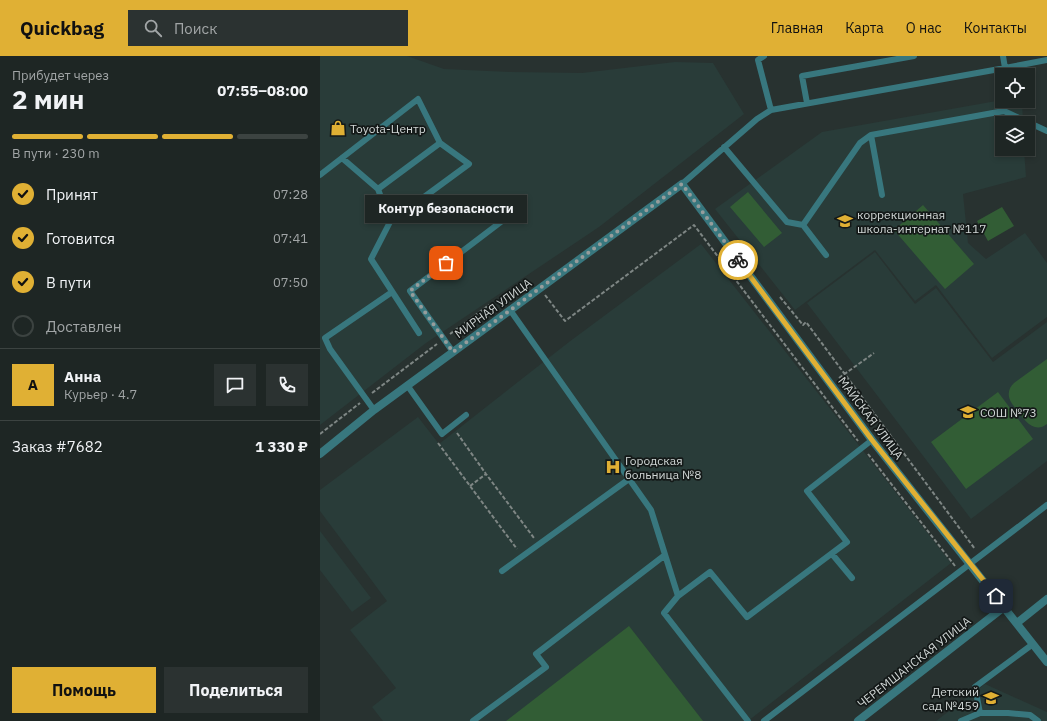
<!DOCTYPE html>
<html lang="ru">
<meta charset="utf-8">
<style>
:root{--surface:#1e2624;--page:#2b3231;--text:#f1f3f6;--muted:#a1a5a6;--line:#3c4341;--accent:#e0b034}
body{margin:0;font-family:"IBM Plex Sans",sans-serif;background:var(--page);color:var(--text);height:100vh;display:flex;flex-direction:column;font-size:15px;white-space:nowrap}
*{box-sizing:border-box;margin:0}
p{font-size:13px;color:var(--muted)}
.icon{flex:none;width:22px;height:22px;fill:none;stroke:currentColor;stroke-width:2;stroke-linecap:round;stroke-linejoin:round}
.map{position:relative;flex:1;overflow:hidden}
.drawer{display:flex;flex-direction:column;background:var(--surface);width:320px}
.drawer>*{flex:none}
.tools{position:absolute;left:675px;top:12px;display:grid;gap:8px}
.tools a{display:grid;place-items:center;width:40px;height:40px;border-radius:0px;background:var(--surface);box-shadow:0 2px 6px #0003,0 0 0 1px var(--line);font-size:20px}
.pin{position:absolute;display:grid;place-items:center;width:34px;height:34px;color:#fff;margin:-17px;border-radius:8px;box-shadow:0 2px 6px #0006}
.courier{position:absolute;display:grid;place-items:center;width:40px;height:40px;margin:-20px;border:3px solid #e0b034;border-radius:50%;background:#fff;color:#222;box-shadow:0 1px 5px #0007}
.bubble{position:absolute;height:28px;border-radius:0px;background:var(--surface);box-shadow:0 2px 6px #0003,0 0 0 1px var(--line);font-size:13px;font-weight:800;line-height:28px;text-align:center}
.summary em{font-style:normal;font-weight:800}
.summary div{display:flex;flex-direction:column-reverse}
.summary{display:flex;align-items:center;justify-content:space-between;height:68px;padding:0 12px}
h1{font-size:26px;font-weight:800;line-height:30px}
.bar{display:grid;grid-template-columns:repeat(4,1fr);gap:6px 4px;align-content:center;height:48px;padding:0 12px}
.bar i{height:5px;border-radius:3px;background:var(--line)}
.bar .on{background:var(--accent)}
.bar p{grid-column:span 4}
.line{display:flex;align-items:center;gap:10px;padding:0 12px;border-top:1px solid var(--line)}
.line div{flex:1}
.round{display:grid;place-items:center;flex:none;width:42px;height:42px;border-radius:0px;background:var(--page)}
ol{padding:0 12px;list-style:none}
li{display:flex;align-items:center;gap:12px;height:44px}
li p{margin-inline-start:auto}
li .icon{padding:4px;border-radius:50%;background:var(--accent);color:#111;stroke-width:4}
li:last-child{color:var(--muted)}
li i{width:22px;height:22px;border:2px solid var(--line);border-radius:50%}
.button{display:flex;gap:8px;margin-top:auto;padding:8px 12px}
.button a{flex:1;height:46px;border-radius:0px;background:var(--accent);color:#111;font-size:16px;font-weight:800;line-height:46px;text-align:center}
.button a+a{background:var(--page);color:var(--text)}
header{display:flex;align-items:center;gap:24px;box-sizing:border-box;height:56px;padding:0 20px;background:var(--accent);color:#111}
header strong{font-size:19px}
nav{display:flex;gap:22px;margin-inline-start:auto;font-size:14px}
.search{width:280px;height:36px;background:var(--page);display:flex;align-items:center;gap:10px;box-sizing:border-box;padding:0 14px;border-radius:0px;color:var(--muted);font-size:15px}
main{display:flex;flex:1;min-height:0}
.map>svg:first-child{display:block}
.built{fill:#293c39}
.green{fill:#325d35}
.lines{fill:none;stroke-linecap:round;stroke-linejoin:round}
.path{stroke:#7e8684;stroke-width:2;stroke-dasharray:4 2;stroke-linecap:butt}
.service{stroke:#38777e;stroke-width:6}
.minor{stroke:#38777e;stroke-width:8}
.done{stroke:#969d9c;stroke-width:4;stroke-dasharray:0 7.2}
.route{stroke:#e0b034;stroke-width:5}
.labels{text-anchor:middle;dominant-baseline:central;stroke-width:3.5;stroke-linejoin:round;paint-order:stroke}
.poi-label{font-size:12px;fill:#d1d7d6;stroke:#141918;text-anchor:start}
.street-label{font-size:12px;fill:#d1d7d6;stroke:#141918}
</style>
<header>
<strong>Quickbag</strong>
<div class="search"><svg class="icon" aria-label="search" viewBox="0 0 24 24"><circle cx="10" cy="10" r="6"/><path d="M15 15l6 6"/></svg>Поиск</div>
<nav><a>Главная</a><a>Карта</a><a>О нас</a><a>Контакты</a></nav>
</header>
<main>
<section class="drawer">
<div class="summary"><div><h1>2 мин</h1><p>Прибудет через</p></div><em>07:55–08:00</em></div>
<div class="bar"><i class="on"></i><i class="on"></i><i class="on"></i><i></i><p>В пути · 230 m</p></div>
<ol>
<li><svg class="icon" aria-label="check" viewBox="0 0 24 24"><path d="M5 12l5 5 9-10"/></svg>Принят<p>07:28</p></li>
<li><svg class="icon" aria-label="check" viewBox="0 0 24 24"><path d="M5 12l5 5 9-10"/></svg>Готовится<p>07:41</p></li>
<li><svg class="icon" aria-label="check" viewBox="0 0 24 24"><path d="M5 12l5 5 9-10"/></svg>В пути<p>07:50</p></li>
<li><i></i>Доставлен</li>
</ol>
<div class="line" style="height:72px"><b class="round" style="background:var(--accent);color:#111">А</b><div><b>Анна</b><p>Курьер · 4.7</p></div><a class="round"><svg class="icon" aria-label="chat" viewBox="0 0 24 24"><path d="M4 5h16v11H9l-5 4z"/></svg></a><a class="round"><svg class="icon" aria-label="phone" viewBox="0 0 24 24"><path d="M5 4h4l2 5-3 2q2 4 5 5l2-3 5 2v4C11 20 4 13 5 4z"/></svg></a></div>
<div class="line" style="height:52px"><div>Заказ #7682</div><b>1 330 ₽</b></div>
<div class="button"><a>Помощь</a><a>Поделиться</a></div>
</section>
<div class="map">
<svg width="727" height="665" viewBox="0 0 727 665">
<rect width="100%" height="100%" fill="#283230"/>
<path class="built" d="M 0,0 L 87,0 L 124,13 L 190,16 L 262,17 L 355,6 L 393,7 L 424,58 L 279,171 L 106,287 L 0,369 Z
M 682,44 L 682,45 L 702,45 L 703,67 L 682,67 L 682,93 L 704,93 L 706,121 L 643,138 L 648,187 L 666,203 L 705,177 L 727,207 L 727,261 L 672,302 L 616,229 L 595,245 L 555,194 L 475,254 L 395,153 L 502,76 Z
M 381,188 L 631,507 L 428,665 L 63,665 L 52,651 L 76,632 L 30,574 L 67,545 L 0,455 L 0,434 L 98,361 L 119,388 L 249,286 Z
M 555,196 L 595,248 L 616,232 L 673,306 L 727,266 L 727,405 L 651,463 L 487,247 Z
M 0,475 L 51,542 L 32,556 L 0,514 Z
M 665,628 L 727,656 L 727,665 L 616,665 Z"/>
<path class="green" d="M 428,136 L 462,177 L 444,191 L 410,151 Z
M 603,149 L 654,208 L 625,233 L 574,174 Z
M 682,151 L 694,170 L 668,185 L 657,165 Z
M 727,303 L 727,368 C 714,378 704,364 697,354 C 694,350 690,346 689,341 C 688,335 690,331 694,327 Z
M 678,336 L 713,383 L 646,433 L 611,386 Z
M 309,570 L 383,665 L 186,665 Z"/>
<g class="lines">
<path class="path" d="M 225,239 L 245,265 L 374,169 L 538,385
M 460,241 L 483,269 L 486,266 L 655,493
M 130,278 L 169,249 L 175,253
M 519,322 L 554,297
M 52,337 L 117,288
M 137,377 L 166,418 L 214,482
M 0,378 L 40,347
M 118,387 L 197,493
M 548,398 L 635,510
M 150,430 L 166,418"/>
<path class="service" d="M 685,12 L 727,4
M 487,47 L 482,20 L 594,0
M 451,54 L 685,12 L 683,0
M 551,79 L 562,139
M 404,91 L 467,166 L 483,169 L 540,87 L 551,79 L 684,55 L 727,75
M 22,102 L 58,133 L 70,166 L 51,203 L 99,277
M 0,119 L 98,43 L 120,87 L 149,108 L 70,166
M 362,128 L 437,63 L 451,54 L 438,4 L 444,0
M 58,133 L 120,87
M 483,169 L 506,199
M 190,254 L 331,454 L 358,540 L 344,557 L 428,665
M 133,296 L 90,235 L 198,153
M 87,329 L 122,378 L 146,359
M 54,354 L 10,293 L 5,282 L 72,236
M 512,498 L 532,522
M 182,515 L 309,423
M 358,540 L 390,516 L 427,561 L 527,486 L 487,435 L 552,384
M 660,657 L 655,631 L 713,588
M 153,665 L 226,611 L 216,598 L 345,499
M 444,665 L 727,449
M 641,665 L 660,657 L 688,657 L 710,659 L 718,665"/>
<path class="minor" d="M 0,398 L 54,354 L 362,128 L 552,384 L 727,606
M 697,567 L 727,543
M 538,665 L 684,551"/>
</g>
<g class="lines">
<path class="done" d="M 126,207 L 90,235 L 133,296 L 362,128 L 418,204"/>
<path class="route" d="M 418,204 L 552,384 L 676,540"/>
</g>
<defs>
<symbol id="shop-bare" viewBox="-9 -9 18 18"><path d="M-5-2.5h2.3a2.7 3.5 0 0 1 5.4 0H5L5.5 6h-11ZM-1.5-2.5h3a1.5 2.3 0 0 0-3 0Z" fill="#e0b034" stroke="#141918" stroke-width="2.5" paint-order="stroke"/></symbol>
<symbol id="school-bare" viewBox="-9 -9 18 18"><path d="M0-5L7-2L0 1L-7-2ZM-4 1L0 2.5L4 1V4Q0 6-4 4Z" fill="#e0b034" stroke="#141918" stroke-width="2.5" paint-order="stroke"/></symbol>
<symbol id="hospital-bare" viewBox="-9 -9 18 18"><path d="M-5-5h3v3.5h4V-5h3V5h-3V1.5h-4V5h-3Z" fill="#e0b034" stroke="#141918" stroke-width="2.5" paint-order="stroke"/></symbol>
</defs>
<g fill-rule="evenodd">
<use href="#shop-bare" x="7" y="61" width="22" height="22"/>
<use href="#school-bare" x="514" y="154" width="22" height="22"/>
<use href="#school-bare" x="637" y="345" width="22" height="22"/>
<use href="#hospital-bare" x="282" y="400" width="22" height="22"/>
<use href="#school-bare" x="660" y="631" width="22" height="22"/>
</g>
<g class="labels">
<g class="poi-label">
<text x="30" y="72">Toyota-Центр</text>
<text x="537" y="158">коррекционная<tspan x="537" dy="14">школа-интернат №117</tspan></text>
<text x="660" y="356">СОШ №73</text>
<text x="305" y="404">Городская<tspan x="305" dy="14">больница №8</tspan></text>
<text x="659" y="635" text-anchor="end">Детский<tspan x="659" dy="14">сад №459</tspan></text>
</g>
<g class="street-label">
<text transform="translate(173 252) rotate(-36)">МИРНАЯ УЛИЦА</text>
<text transform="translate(551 362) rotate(53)">МАЙСКАЯ УЛИЦА</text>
<text transform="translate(594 606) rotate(-38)">ЧЕРЕМШАНСКАЯ УЛИЦА</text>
</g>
</g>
</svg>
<div class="tools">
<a><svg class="icon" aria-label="locate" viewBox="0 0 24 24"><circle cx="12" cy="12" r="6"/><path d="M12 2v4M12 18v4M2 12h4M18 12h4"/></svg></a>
<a><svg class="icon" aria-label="layers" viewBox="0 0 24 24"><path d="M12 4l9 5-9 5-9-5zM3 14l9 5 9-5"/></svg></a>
</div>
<div class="pin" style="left:126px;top:207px;background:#ea580c"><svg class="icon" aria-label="bag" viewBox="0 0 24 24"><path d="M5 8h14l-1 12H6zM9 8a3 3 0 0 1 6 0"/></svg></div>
<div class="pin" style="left:676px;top:540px;background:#1f2937"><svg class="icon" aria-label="home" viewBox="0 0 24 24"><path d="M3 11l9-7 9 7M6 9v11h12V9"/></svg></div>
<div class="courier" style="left:418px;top:204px"><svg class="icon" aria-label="bike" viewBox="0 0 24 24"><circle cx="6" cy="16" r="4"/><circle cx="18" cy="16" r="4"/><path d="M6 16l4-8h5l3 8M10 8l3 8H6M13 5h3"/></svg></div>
<div class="bubble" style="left:45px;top:139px;width:162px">Контур безопасности</div>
</div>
</main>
